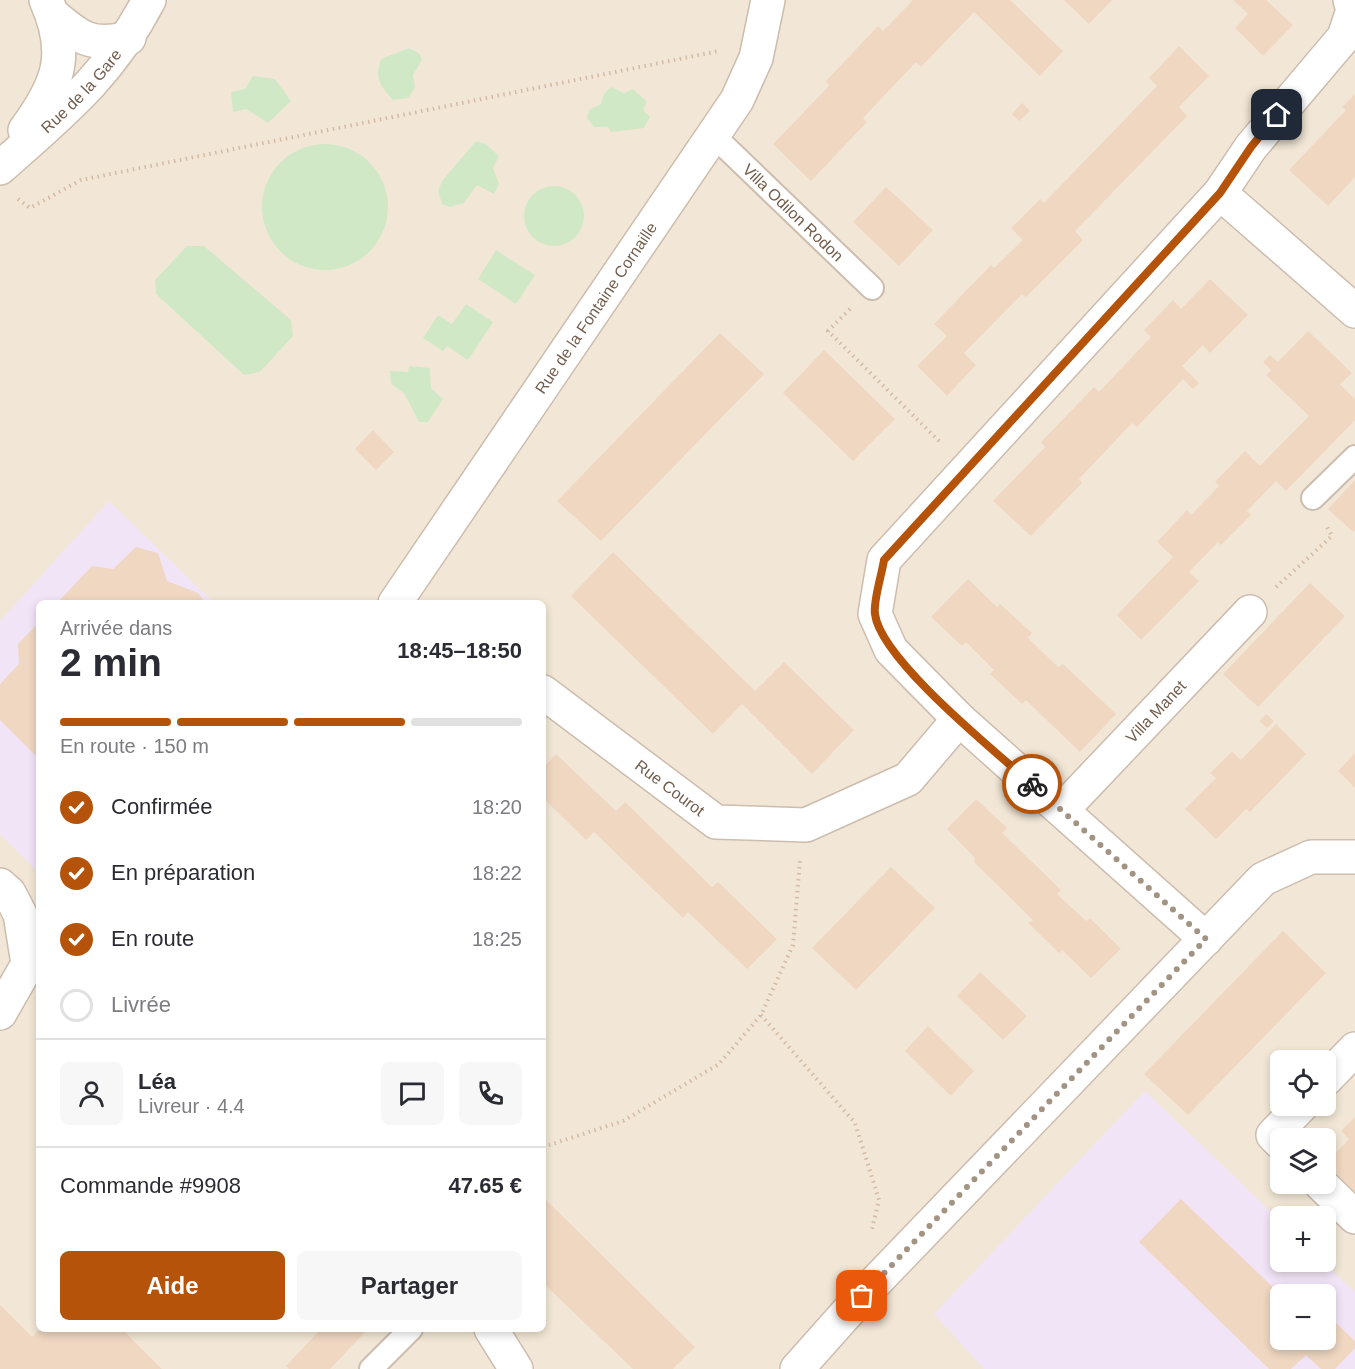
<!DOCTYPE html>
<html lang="fr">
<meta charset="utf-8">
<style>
:root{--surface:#fff;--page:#f7f7f7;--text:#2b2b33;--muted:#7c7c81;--line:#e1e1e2;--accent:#b45309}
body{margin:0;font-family:Arial,sans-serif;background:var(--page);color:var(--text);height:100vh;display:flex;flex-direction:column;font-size:22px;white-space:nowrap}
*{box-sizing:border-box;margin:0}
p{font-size:20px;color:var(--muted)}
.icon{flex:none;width:33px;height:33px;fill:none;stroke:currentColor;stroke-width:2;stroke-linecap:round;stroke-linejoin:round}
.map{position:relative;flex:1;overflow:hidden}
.panel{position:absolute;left:36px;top:600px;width:510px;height:732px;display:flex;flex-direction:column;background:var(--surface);border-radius:9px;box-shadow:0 3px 9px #0003}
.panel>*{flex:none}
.tools{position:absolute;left:1270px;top:1050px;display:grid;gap:12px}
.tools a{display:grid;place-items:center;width:66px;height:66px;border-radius:9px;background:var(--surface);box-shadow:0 3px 9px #0003;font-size:30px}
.pin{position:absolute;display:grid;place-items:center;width:51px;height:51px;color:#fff;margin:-26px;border-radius:12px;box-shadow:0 3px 9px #0006}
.courier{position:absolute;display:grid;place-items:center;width:60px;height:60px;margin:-30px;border:4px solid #b45309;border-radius:50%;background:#fff;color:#222;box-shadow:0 2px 8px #0007}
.headline em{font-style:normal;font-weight:700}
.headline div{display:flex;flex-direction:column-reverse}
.headline{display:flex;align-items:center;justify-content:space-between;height:102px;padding:0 24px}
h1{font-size:39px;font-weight:700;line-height:45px}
.bar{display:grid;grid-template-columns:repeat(4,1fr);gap:9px 6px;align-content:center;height:72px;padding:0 24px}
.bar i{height:8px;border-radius:4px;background:var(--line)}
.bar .active{background:var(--accent)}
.bar p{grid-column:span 4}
.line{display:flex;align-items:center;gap:15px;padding:0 24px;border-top:2px solid var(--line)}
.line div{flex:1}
.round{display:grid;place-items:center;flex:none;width:63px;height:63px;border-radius:9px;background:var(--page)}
ol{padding:0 24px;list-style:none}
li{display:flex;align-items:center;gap:18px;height:66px}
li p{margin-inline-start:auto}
li .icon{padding:6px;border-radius:50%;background:var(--accent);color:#fff;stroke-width:4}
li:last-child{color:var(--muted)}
li i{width:33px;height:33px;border:3px solid var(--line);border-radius:50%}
.cta{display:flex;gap:12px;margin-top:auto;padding:12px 24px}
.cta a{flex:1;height:69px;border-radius:9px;background:var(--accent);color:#fff;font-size:24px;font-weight:700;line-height:69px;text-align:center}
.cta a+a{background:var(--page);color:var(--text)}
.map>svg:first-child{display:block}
.residential{fill:#f2e7d6;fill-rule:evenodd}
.education{fill:#f2e4f7;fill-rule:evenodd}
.green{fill:#d1e8c6}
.building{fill:#efd7c1}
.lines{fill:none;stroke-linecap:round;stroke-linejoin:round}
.service-casing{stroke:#ccbdae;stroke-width:26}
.minor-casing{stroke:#ccbdae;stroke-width:36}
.path{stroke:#d4baa4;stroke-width:4;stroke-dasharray:1.5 4.5;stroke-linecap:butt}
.service{stroke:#fff;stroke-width:22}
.minor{stroke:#fff;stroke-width:33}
.done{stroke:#a39383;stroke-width:6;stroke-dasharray:0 10.8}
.route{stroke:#b45309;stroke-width:8}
.labels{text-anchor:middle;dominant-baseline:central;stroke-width:5;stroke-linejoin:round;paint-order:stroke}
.street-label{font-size:16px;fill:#735e4d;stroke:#fef9ee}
</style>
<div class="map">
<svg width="1355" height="1369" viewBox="0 0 1355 1369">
<rect width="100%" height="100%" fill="#fbf5e7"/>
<path class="residential" d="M 0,0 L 1355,0 L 1355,1369 L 0,1369 ZM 39,603 L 543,603 L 543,1329 L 39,1329 ZM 1281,1060 L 1326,1060 L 1326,1106 L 1281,1106 ZM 1281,1138 L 1326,1138 L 1326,1184 L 1281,1184 ZM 1281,1216 L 1326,1216 L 1326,1262 L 1281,1262 ZM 1281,1294 L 1326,1294 L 1326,1340 L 1281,1340 Z"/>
<path class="education" d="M 109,501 L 214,603 L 39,603 L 39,873 L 0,834 L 0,621 Z
M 1145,1091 L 1281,1221 L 1281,1262 L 1323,1262 L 1355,1292 L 1355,1369 L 984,1369 L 934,1314 ZM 1281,1294 L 1326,1294 L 1326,1340 L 1281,1340 Z"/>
<path class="green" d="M 409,48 L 420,54 L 422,60 L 413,75 L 415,88 L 408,98 L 393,100 C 380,86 374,78 381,59 Z
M 253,76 L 275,79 L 291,101 L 268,123 L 246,109 L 233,112 L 231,92 L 245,89 Z
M 611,87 L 624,93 L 633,89 L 647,102 L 643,110 L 650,117 L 644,128 L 611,132 L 608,127 L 594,127 L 587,118 L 589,110 L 601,104 L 604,94 Z
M 476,141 L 486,144 L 499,156 L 493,168 L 499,184 L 494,194 L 477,185 L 464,203 L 450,207 L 442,204 L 438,191 L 442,181 Z
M262 207a63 63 0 1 1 126 0a63 63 0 1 1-126 0Z
M524 216a30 30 0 1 1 60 0a30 30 0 1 1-60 0Z
M 187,246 L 204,246 L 291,320 L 293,336 L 260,372 L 244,375 L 156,294 L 155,280 Z
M 496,250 L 535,275 L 516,304 L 478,279 Z
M 466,304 L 493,322 L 468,360 L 447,346 L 443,351 L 423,338 L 438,315 L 452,324 Z
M 409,366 L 430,368 L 431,388 L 443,399 L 428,422 L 419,422 L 404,393 L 391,384 L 390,371 L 408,372 Z"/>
<path class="building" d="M 913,0 L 1010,0 L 1063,51 L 1040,76 L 974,12 L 921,67 L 916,62 L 863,118 L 867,122 L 811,181 L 773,144 L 829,86 L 826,81 L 878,26 L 883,31 Z
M 1064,0 L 1112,0 L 1089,24 Z
M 1233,0 L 1266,0 L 1293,25 L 1263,56 L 1235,28 L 1248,14 Z
M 1179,46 L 1209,76 L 1179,107 L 1187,116 L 1075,231 L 1083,240 L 1026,297 L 1022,294 L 964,353 L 976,365 L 947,396 L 917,366 L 947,336 L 934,324 L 991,265 L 994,268 L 1023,240 L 1011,228 L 1040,199 L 1044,203 L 1157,86 L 1149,78 Z
M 1355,94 L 1355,177 L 1328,206 L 1289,170 L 1346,110 L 1342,107 Z
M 1022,103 L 1030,111 L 1019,121 L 1012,114 Z
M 886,187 L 933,230 L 899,266 L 853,222 Z
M 1210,279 L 1248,315 L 1210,353 L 1203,345 L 1182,366 L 1199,383 L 1193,389 L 1183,379 L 1137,427 L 1132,423 L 1079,479 L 1082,483 L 1031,536 L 993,501 L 1045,447 L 1041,442 L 1094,387 L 1099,392 L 1151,337 L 1144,330 L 1173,300 L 1181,309 Z
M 1308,331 L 1352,373 L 1340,384 L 1355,399 L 1355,420 L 1286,491 L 1276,481 L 1247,511 L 1251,515 L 1221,545 L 1218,542 L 1189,572 L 1199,581 L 1141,640 L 1117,615 L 1173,557 L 1157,542 L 1187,510 L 1191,515 L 1219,486 L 1215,482 L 1245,451 L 1260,466 L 1309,416 L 1266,375 L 1271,370 L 1263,362 L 1270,355 L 1278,362 Z
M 720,333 L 764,374 L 601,541 L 557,501 Z
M 824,350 L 895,419 L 853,461 L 783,393 Z
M 373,430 L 394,452 L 376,470 L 355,449 Z
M 1355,480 L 1355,530 L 1353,532 L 1328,509 Z
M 136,547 L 158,553 L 167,581 L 198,593 L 206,603 L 57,603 L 92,566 L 113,569 Z
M 613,552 L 755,691 L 784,662 L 854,730 L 812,774 L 742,704 L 713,734 L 571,596 Z
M 968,579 L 997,607 L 1000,604 L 1032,633 L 1028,638 L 1058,667 L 1063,664 L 1116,714 L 1080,752 L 1026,700 L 1022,704 L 990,674 L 994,670 L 966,642 L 962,646 L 931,617 Z
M 1310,583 L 1345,616 L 1258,707 L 1223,674 Z
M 39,622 L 39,759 L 0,720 L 0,684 L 19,664 L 18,644 Z
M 1266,714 L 1274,721 L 1267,728 L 1259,721 Z
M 1276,724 L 1306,754 L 1250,812 L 1246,809 L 1216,839 L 1185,809 L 1216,778 L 1210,773 L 1232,751 L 1241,760 Z
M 1355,753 L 1355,788 L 1338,771 Z
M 556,754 L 616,811 L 625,802 L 712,887 L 718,882 L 777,939 L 747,969 L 688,912 L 683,918 L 594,832 L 586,840 L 543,798 L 543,768 Z
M 976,799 L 1007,828 L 1002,833 L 1061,890 L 1057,894 L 1086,921 L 1090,918 L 1121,949 L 1091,978 L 1062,950 L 1059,953 L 1028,923 L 1033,920 L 974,862 L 975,858 L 947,829 Z
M 891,867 L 935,908 L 856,990 L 812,948 Z
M 1283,931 L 1326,973 L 1188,1115 L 1144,1074 Z
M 980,972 L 1027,1016 L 1003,1040 L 957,996 Z
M 928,1026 L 974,1071 L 951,1096 L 905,1051 Z
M 1355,1117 L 1355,1192 L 1326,1163 L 1349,1139 L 1341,1131 Z
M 543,1197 L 695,1347 L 673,1369 L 633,1369 L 543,1283 Z
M 1181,1199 L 1281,1295 L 1281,1340 L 1326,1340 L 1326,1333 L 1336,1323 L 1355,1341 L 1355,1348 L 1335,1369 L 1321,1369 L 1306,1355 L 1291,1369 L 1269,1369 L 1139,1242 Z
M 0,1305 L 32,1337 L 40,1329 L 129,1329 L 126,1333 L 162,1369 L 0,1369 Z
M 321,1329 L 368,1329 L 330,1369 L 289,1369 L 286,1366 Z"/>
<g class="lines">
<defs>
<g id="service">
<path id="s1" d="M 714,136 L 872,288"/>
<path d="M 1313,498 L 1355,457"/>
<path d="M 371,1369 L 411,1329"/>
</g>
<g id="minor">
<path d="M 53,15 C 81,39 92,47 129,38"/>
<path d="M 25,130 C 59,84 70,54 46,0"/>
<path id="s2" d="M 0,168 C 62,113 110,75 149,0"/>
<path d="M 1220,193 L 1355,311"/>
<path id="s3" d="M 395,603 L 737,100 L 756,58 L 768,0"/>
<path id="s4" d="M 543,692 L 716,822 L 806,825 L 908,779 L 959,719"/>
<path id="s5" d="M 1062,810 L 1250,612"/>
<path d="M 0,885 L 9,893 L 20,914 L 28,964 L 0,1013"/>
<path d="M 1206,939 L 959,719 L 891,650 L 875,614 L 884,560 L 1220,193 L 1251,147 L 1344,37 L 1353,10 L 1350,0"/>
<path d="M 1326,1079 L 1355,1049"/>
<path d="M 1281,1143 L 1273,1135 L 1301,1106"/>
<path d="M 1321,1184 L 1355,1217"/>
<path d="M 491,1329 L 516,1369"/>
<path d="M 797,1369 L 862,1296 L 1263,879 L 1311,857 L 1355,857"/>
</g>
</defs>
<use href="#service" class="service-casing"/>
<use href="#minor" class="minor-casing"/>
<path class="path" d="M 18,199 L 30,208 L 81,180 L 719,51
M 850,309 L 828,331 L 941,443
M 1276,587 L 1332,536 L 1327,527
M 761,1015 L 855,1123 L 879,1200 L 871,1233
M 543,1147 L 623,1121 L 719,1064 L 761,1015 L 793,945 L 800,860"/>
<use href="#service" class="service"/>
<use href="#minor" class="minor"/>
</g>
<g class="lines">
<path class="done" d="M 862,1296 L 1206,939 L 1032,784"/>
<path class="route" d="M 1032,784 C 996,752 880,659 875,614 C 873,601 882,574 884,560 L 1220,193 L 1251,147 L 1277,115"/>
</g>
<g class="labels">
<g class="street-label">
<text stroke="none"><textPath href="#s2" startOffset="112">Rue de la Gare</textPath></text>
<text stroke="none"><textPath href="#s1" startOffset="110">Villa Odilon Rodon</textPath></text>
<text stroke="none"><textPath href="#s3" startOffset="357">Rue de la Fontaine Cornaille</textPath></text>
<text stroke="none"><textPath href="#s5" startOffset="136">Villa Manet</textPath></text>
<text stroke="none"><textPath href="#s4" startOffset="159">Rue Courot</textPath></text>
</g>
</g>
</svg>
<div class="tools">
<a><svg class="icon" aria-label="locate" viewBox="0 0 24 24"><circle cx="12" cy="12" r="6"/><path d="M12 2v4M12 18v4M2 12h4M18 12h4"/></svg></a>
<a><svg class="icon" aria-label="layers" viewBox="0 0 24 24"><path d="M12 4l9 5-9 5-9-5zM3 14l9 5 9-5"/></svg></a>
<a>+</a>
<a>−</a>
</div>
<div class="pin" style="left:862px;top:1296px;background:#ea580c"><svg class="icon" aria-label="bag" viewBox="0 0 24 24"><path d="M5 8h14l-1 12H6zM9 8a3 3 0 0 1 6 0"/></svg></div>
<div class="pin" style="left:1277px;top:115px;background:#1f2937"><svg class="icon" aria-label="home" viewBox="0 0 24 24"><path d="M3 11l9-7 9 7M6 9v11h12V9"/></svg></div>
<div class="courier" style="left:1032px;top:784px"><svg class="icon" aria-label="bike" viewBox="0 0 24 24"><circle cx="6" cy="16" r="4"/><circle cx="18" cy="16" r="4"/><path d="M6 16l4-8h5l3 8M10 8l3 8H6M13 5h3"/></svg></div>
<section class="panel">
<div class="headline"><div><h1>2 min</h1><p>Arrivée dans</p></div><em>18:45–18:50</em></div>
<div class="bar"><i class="active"></i><i class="active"></i><i class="active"></i><i></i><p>En route · 150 m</p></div>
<ol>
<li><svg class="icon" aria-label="check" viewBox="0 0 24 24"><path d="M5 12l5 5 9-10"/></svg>Confirmée<p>18:20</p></li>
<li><svg class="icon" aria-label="check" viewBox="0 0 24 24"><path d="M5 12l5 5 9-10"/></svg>En préparation<p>18:22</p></li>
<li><svg class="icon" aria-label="check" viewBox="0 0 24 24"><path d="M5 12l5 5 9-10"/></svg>En route<p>18:25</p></li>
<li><i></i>Livrée</li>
</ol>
<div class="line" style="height:108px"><a class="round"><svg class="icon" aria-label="person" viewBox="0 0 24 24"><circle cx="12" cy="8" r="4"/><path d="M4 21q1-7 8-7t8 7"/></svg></a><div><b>Léa</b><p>Livreur · 4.4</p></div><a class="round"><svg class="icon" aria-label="chat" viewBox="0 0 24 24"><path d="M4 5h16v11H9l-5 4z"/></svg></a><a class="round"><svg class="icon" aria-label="phone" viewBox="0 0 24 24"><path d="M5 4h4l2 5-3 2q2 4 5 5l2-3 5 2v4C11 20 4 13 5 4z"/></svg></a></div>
<div class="line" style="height:78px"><div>Commande #9908</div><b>47.65 €</b></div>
<div class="cta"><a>Aide</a><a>Partager</a></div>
</section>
</div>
